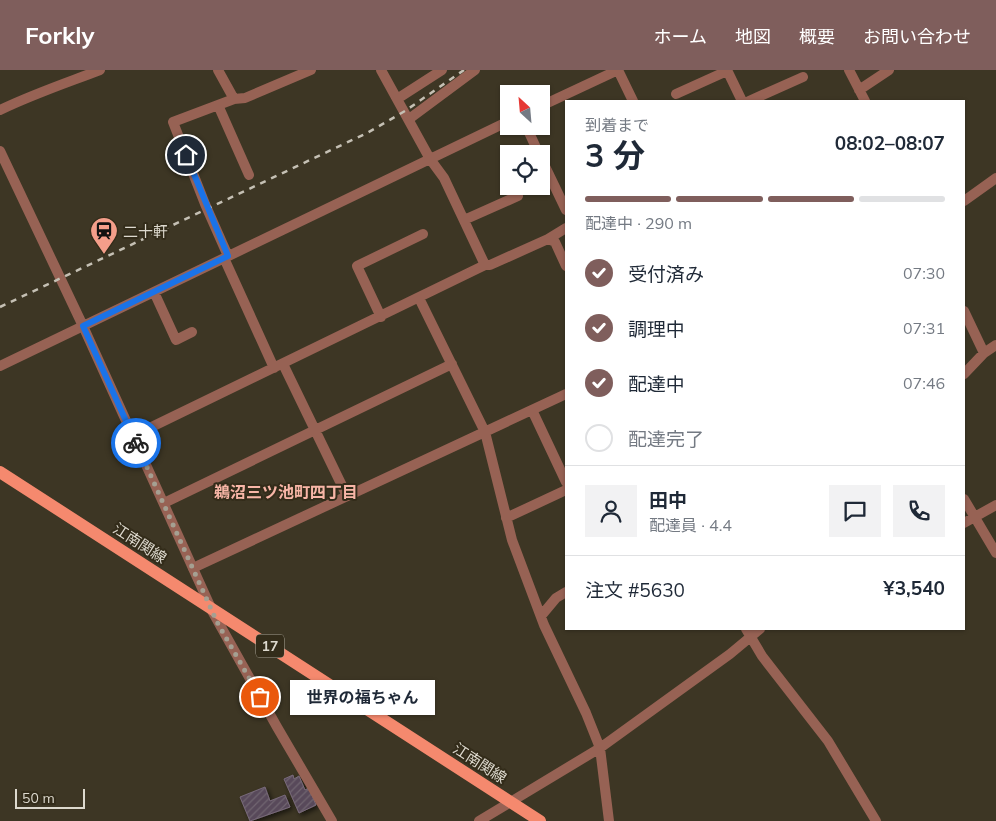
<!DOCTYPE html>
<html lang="ja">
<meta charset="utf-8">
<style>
:root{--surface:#fff;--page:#f2f2f3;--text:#1f2937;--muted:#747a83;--line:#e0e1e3;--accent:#7f5e5c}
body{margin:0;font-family:Mulish,"Noto Sans JP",sans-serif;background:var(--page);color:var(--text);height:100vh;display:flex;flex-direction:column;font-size:19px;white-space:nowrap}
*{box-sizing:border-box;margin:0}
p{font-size:16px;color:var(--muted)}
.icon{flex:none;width:28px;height:28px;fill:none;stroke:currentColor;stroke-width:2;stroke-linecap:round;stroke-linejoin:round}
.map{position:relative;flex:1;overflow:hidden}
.details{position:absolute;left:565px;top:30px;width:400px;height:530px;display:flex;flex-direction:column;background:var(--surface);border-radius:0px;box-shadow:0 1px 4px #0004}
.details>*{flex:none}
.needle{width:32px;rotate:334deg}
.fabs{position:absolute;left:500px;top:15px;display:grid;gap:10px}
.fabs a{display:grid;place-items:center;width:50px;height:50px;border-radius:0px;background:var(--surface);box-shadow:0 1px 4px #0004;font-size:25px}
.scale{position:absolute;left:15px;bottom:12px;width:70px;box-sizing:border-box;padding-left:5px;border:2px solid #ddd9ce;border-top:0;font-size:14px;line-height:18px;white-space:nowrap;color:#ddd9ce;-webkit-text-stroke:4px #332c1a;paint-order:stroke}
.pin{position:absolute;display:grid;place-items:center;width:42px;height:42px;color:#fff;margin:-21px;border:2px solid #fff;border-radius:50%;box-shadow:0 1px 5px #0007}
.courier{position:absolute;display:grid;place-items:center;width:50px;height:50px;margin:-25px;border:4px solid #1a73e8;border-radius:50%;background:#fff;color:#222;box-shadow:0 1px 6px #0007}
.bubble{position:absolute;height:35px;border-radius:0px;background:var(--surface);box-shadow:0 1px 4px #0004;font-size:16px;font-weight:700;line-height:35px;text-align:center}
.overview em{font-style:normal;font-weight:700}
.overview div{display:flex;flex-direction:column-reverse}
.overview{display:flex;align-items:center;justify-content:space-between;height:85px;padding:0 20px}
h1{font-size:32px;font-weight:700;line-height:38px}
.bar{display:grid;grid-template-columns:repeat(4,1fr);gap:8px 5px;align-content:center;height:60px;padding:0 20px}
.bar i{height:6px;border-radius:4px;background:var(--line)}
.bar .active{background:var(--accent)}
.bar p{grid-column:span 4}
.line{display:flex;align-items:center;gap:12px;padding:0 20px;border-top:1px solid var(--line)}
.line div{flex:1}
.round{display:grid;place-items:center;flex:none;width:52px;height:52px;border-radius:0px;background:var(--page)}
ol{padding:0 20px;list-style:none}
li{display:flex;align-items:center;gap:15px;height:55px}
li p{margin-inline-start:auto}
li .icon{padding:5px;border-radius:50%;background:var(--accent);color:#fff;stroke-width:4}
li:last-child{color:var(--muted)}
li i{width:28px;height:28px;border:2px solid var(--line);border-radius:50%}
header{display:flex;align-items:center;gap:30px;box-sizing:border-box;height:70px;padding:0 25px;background:var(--accent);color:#fff}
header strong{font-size:24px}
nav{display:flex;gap:28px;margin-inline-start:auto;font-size:18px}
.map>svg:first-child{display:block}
.building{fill:url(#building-hatch);stroke:#796a7b;filter:url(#shadow)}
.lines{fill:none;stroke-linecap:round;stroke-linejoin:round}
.minor{stroke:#976254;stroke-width:10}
.tertiary{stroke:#976254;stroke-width:10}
.primary{stroke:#f5896e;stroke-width:12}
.rail{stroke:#c5c0b4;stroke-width:2.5;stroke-dasharray:6 6;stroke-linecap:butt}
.done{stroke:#a5a092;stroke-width:5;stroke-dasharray:0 9}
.route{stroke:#1a73e8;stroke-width:6}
.labels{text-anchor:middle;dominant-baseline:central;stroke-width:4;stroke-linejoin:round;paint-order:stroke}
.shield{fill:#332c1a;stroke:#aaa598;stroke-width:1}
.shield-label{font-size:14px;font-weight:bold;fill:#ddd9ce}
.poi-label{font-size:15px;fill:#ddd9ce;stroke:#332c1a;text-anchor:start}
.street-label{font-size:15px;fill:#ddd9ce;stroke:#332c1a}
.neighbourhood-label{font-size:16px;font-weight:bold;fill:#f8b6a7;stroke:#332c1a}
</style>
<header>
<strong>Forkly</strong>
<nav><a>ホーム</a><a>地図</a><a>概要</a><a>お問い合わせ</a></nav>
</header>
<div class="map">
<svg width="996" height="751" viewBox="0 0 996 751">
<defs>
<pattern id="building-hatch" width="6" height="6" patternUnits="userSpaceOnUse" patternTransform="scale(1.25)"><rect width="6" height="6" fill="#584a5a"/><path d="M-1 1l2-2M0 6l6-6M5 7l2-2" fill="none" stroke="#706470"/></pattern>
<filter id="shadow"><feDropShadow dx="2.5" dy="2.5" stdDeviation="2.5" flood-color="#0009"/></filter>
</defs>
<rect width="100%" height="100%" fill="#3d3624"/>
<path class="building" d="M 293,705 L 294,709 L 299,706 L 305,720 L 309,718 L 316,735 L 299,743 L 284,709 Z
M 265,717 L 270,731 L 285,725 L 290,737 L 250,751 L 240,727 Z"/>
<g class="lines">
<path class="minor" d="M 218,0 L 234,29
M 381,0 L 430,89 L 444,108 L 485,195
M 618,0 L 633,31
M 727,0 L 742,31
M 849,0 L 865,31
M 859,20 L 889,0
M 676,24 L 727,1
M 397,29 L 442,0
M 749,31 L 803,7
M 218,35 L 249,105
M 541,36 L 618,0
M 0,40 C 33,24 66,13 100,0
M 409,49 L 475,0
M 526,56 L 539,84
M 0,81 L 83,256
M 541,88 L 566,140
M 964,131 L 996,108
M 464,150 L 518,126
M 548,169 L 566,158
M 228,186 L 205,134 L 173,52 L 234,29 L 245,28 L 311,0
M 224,188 L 274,298
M 154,222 L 176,270 L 192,262
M 419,228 L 485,362 L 512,470 L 544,555 L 586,643 L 600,678 L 609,751
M 964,241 L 984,283
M 381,247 L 357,196 L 423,164
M 283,294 L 347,426
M 0,296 L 509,51
M 964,304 L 984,283 L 996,275
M 532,340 L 566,412
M 133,366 L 485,195 L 490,195 L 548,169 L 555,172 L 566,196
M 964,429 L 996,483
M 164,433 L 452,294
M 506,448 L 566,420
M 964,453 L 996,435
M 193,498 L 566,324
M 211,539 L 277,657 L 332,751
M 541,546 L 556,528 L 566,522
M 746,559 L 762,586 L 828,671 L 876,751
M 479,751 L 600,678 L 730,584 L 760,559"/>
<path class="tertiary" d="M 83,256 L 211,538"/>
<path class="primary" d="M 0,402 L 540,751"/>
<path class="rail" d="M 0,237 L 367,63 L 405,41 L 464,0"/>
</g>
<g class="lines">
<path class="done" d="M 136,373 L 217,552 L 260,627"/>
<path class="route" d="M 136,373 L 83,256 L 228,186 L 186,85"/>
</g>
<defs>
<symbol id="station-pin" viewBox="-11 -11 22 30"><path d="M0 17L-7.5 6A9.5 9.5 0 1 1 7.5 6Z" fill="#f49e8a" stroke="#332c1a"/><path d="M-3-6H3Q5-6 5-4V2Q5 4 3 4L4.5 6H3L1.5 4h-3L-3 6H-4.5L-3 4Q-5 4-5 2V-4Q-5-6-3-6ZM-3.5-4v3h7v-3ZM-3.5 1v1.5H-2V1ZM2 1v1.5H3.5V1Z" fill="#111"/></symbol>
</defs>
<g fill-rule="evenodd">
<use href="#station-pin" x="88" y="145" width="32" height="43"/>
</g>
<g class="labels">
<rect class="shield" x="256" y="564.5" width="28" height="23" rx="4"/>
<g class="shield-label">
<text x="270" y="576">17</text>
</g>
<g class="poi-label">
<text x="123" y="161">二十軒</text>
</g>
<g class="street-label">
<text transform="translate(140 473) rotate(33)">江南関線</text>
<text transform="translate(480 693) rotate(33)">江南関線</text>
</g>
<g class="neighbourhood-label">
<text x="286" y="422">鵜沼三ツ池町四丁目</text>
</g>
</g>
</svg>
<div class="fabs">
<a><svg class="needle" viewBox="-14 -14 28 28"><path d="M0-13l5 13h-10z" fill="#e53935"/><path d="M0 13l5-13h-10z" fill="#747a83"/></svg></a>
<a><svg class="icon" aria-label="locate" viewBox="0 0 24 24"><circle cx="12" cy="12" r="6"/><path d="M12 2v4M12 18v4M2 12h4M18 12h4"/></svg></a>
</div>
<div class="scale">50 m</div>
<div class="pin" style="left:260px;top:627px;background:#ea580c"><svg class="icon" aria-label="bag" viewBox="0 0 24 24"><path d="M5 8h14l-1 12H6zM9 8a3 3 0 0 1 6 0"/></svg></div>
<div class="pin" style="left:186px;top:85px;background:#1f2937"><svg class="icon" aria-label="home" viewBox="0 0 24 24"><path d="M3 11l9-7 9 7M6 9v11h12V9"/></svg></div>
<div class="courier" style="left:136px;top:373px"><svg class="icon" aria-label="bike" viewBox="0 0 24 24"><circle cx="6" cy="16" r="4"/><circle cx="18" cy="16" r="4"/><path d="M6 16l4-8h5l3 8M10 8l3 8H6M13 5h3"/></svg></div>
<div class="bubble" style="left:290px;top:610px;width:145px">世界の福ちゃん</div>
<section class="details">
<div class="overview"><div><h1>3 分</h1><p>到着まで</p></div><em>08:02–08:07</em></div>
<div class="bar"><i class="active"></i><i class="active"></i><i class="active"></i><i></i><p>配達中 · 290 m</p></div>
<ol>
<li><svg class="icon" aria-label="check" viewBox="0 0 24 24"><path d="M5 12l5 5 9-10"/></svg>受付済み<p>07:30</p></li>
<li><svg class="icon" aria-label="check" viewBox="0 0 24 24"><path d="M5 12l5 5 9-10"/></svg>調理中<p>07:31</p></li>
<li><svg class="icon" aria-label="check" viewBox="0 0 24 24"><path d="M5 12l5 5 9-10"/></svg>配達中<p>07:46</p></li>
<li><i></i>配達完了</li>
</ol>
<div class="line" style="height:90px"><a class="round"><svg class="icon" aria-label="person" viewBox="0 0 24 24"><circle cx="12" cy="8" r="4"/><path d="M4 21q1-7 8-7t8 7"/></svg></a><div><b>田中</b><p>配達員 · 4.4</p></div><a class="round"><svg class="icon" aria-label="chat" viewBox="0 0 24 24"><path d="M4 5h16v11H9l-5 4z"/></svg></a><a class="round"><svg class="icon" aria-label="phone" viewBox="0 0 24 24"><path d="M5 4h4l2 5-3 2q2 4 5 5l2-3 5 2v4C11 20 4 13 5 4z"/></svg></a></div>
<div class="line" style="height:65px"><div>注文 #5630</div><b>¥3,540</b></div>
</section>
</div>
